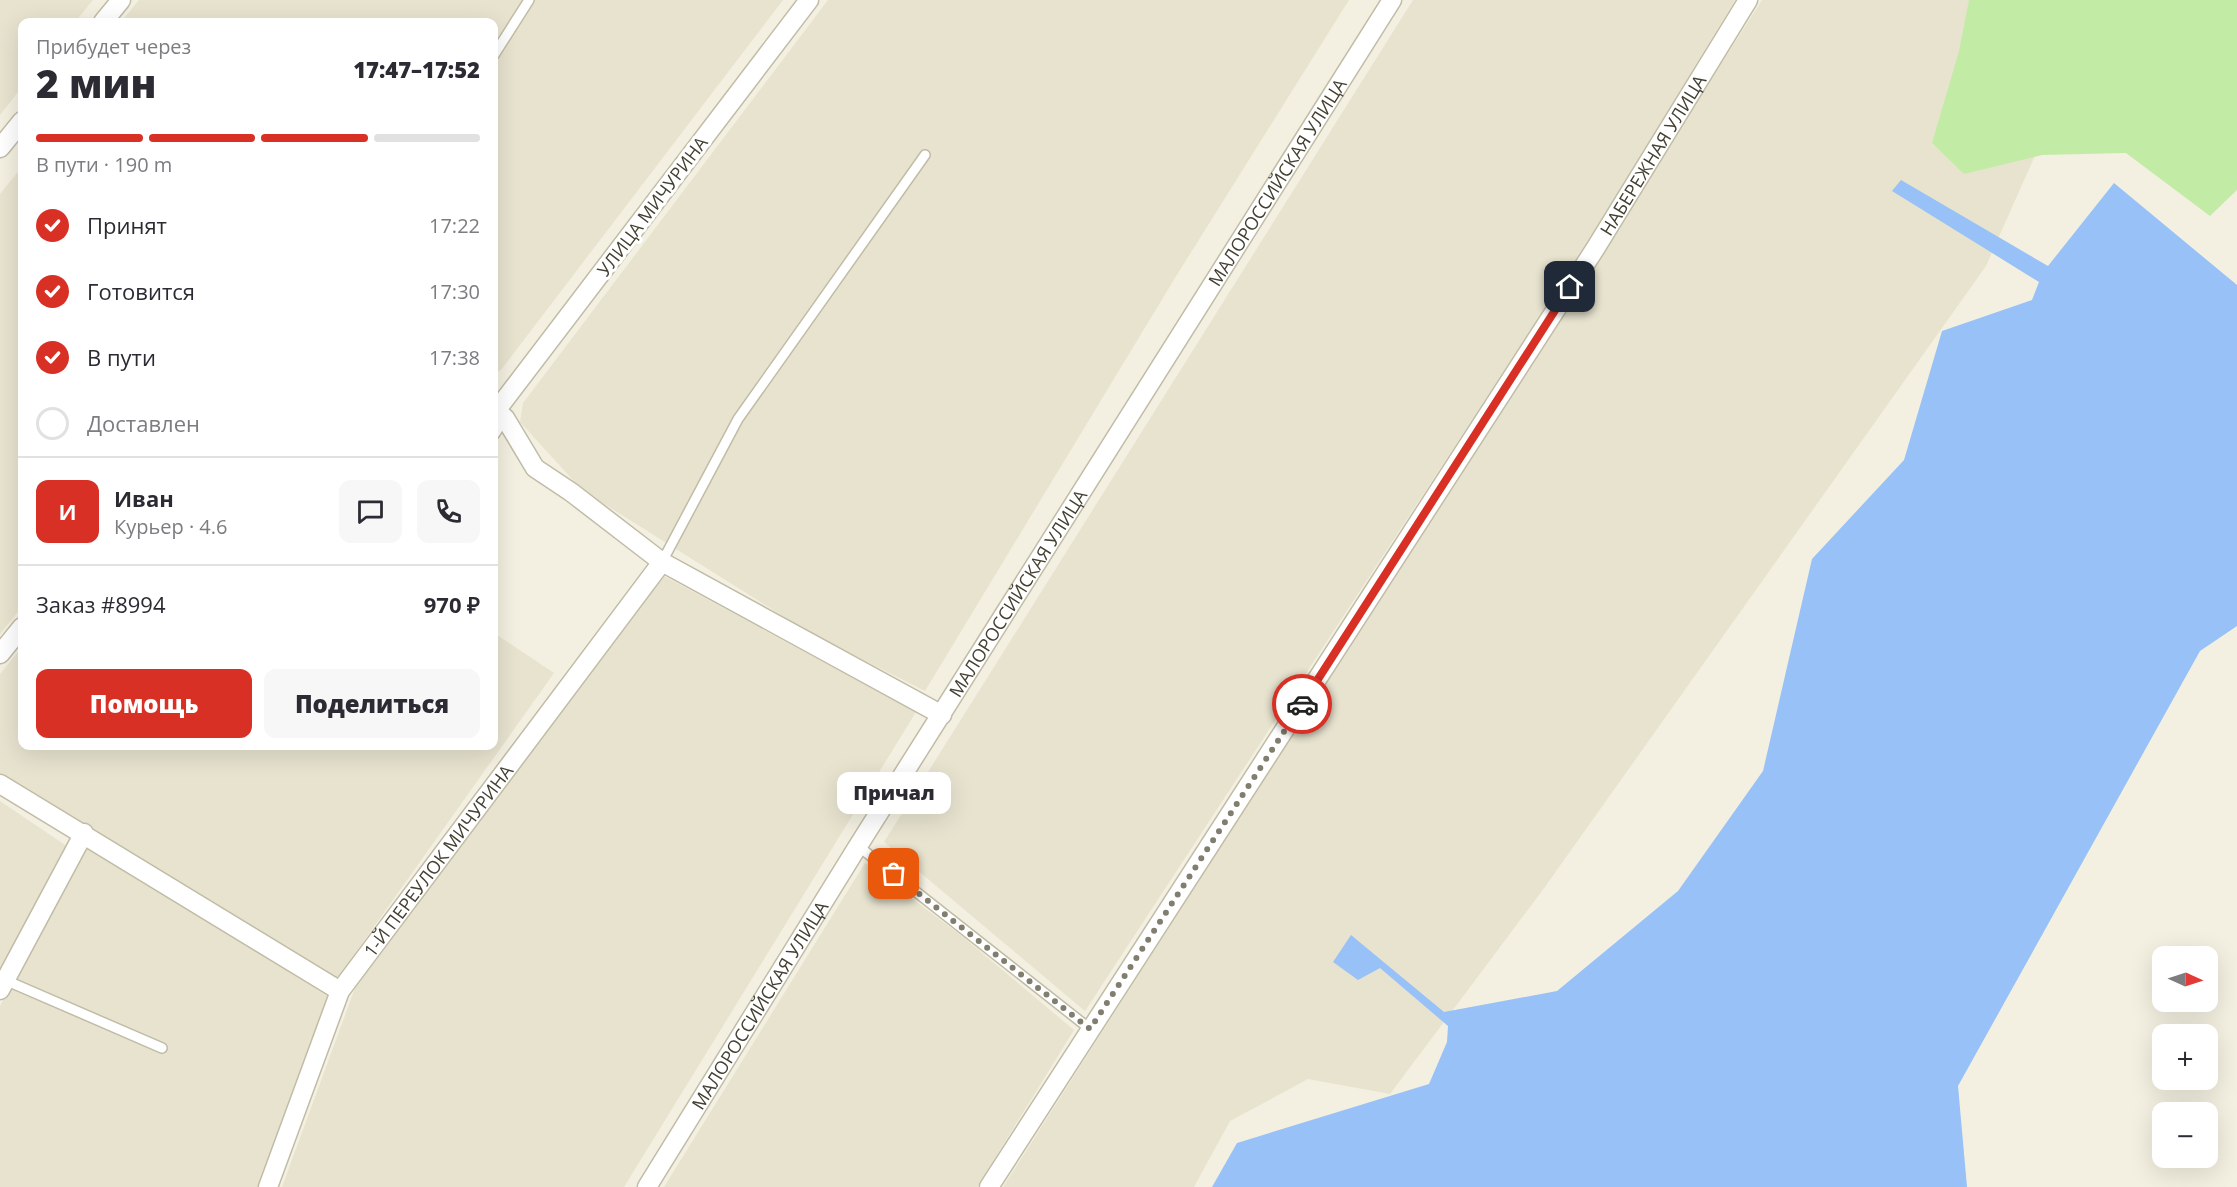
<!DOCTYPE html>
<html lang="ru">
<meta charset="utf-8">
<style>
:root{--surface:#fff;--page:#f7f7f7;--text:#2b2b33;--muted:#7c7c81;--line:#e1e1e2;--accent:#d93025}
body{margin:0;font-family:"Open Sans",sans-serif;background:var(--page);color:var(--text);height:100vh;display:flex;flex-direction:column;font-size:22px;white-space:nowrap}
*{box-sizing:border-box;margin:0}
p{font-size:20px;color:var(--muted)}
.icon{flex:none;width:33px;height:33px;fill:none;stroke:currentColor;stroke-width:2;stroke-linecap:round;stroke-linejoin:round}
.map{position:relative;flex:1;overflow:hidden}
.side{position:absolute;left:18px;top:18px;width:480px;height:732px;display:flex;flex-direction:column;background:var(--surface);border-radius:12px;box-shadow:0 6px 24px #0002}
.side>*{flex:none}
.needle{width:39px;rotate:93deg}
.buttons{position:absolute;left:2152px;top:946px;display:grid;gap:12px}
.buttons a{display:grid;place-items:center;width:66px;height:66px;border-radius:12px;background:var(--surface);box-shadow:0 6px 24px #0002;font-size:30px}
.pin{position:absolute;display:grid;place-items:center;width:51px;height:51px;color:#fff;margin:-26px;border-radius:12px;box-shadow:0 3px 9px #0006}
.courier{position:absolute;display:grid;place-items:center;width:60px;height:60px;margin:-30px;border:4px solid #d93025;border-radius:50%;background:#fff;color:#222;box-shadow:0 2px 8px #0007}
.bubble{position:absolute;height:42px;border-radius:12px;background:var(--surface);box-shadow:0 6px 24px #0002;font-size:20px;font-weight:800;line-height:42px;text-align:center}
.head em{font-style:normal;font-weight:800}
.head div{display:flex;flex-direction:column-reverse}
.head{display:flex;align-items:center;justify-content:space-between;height:102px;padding:0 18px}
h1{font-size:39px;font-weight:800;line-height:45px}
.bar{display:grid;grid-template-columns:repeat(4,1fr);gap:9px 6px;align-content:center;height:72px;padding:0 18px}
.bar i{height:8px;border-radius:4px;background:var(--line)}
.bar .on{background:var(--accent)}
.bar p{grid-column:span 4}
.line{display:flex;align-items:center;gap:15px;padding:0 18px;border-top:2px solid var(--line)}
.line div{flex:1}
.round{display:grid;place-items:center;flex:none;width:63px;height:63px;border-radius:12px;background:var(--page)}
ol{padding:0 18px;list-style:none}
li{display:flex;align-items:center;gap:18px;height:66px}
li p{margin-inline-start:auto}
li .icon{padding:6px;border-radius:50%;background:var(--accent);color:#fff;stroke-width:4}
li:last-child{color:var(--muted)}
li i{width:33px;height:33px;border:3px solid var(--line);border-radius:50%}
.button{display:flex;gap:12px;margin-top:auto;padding:12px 18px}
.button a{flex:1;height:69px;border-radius:12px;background:var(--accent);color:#fff;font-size:24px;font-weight:800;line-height:69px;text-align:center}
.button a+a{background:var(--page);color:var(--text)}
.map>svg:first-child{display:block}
.residential{fill:#e7e3cf}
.green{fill:#c2eca6}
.water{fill:#97c1f7}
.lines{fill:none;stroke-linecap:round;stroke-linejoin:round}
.service-casing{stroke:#c1bca6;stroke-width:12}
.minor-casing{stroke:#c1bca6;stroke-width:21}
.service{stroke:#fff;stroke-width:9}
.minor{stroke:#fff;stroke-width:18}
.done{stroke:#817e6f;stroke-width:6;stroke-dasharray:0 10.8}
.route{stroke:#d93025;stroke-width:8}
.labels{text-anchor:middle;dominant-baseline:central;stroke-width:6;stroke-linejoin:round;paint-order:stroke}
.street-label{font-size:18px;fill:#444032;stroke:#fff}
</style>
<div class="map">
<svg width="2237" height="1187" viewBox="0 0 2237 1187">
<rect width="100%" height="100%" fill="#f3f0e1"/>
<path class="residential" d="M 0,0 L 93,0 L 75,22 L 22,22 L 22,87 L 0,115 Z
M 139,0 L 783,0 L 501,370 L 494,373 L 494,22 L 121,22 Z
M 828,0 L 1349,0 L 1175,278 L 925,691 L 810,633 L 582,490 L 520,422 L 523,403 Z
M 1413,0 L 1735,0 L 1587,244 L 1085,1011 L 884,842 Z
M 1762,0 L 2104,0 L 1986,266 L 1542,891 L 1390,1094 L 1308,1079 L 1230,1121 L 1194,1187 L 1003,1187 Z
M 22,167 L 22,607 L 0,634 L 0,194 Z
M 662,575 L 916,712 L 624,1187 L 282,1187 L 355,988 Z
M 494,633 L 554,673 L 334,983 L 0,775 L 0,674 L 22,647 L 22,746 L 494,746 Z
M 0,801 L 68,847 L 0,968 Z
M 86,845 L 329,997 L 261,1187 L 0,1187 L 0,1006 Z
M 865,863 L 963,937 L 1074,1030 L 977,1187 L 664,1187 Z"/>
<path class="green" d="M 1969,0 L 2237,0 L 2237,190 L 2210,216 L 2126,153 L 2042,155 L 1964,174 L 1932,143 L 1959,51 Z"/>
<path class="water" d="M 1901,180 L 2048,266 L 2114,183 L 2237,285 L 2237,626 L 2200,651 L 1958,1086 L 1967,1187 L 1212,1187 L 1237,1143 L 1429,1084 L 1447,1042 L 1448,1026 L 1380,968 L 1358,980 L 1333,962 L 1351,935 L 1444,1012 L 1557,991 L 1678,891 L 1763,771 L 1812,559 L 1904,460 L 1942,331 L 2032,300 L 2039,282 L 1892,191 Z"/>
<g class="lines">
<defs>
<path id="service" d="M 494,55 L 529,0
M 494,435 L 505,418
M 662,562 L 738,419 L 925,155
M 858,846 L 1090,1029
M 5,980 L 162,1048"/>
<g id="minor">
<path d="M 809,0 L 496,411 L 505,418 L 535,468 L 571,492 L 662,562 L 942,715"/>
<path d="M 103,22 L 121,0"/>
<path d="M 0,148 L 22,121"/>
<path d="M 0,654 L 22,627"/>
<path d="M 0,784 L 340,991"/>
<path d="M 0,990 L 84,833"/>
<path id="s1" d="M 268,1187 L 340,991 L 662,562"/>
<path id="s2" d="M 647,1187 L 858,846 L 1392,0"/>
<path id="s3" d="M 989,1187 L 1595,249 L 1748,0"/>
</g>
</defs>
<use href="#service" class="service-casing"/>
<use href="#minor" class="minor-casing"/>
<use href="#service" class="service"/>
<use href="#minor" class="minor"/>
</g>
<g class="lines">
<path class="done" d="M 894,874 L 1090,1029 L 1302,704"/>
<path class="route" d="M 1302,704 L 1570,287"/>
</g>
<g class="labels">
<g class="street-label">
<text stroke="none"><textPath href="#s3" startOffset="1227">НАБЕРЕЖНАЯ УЛИЦА</textPath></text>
<text stroke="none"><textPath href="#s2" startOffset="1186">МАЛОРОССИЙСКАЯ УЛИЦА</textPath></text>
<text transform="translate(652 206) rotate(-53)">УЛИЦА МИЧУРИНА</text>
<text stroke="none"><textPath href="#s2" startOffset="700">МАЛОРОССИЙСКАЯ УЛИЦА</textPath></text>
<text stroke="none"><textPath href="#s1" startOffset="372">1-Й ПЕРЕУЛОК МИЧУРИНА</textPath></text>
<text stroke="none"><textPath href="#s2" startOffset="214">МАЛОРОССИЙСКАЯ УЛИЦА</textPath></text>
</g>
</g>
</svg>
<div class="buttons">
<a><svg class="needle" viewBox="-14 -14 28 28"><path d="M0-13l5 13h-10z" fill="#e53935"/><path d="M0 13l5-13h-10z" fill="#7c7c81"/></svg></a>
<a>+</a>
<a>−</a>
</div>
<div class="pin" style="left:894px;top:874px;background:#ea580c"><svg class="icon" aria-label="bag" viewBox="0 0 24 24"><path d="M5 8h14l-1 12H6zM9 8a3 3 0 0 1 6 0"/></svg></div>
<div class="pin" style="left:1570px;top:287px;background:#1f2937"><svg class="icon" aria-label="home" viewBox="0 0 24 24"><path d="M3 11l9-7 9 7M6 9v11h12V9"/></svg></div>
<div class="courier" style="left:1302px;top:704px"><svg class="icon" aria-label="car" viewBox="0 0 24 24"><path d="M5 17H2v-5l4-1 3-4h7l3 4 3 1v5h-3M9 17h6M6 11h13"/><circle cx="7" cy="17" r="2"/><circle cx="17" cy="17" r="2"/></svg></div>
<div class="bubble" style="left:837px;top:772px;width:114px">Причал</div>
<section class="side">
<div class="head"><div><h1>2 мин</h1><p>Прибудет через</p></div><em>17:47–17:52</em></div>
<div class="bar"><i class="on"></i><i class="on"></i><i class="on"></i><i></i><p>В пути · 190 m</p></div>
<ol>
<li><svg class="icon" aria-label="check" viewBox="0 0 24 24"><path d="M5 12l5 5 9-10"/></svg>Принят<p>17:22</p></li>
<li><svg class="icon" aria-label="check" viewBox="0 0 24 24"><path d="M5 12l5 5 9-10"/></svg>Готовится<p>17:30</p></li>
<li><svg class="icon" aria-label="check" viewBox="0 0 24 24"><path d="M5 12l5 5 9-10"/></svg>В пути<p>17:38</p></li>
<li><i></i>Доставлен</li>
</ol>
<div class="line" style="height:108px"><b class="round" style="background:var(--accent);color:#fff">И</b><div><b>Иван</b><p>Курьер · 4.6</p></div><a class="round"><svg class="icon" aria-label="chat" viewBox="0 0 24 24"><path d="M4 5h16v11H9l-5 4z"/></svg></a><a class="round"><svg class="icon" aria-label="phone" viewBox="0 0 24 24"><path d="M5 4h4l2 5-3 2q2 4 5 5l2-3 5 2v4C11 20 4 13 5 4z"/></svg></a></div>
<div class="line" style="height:78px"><div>Заказ #8994</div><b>970 ₽</b></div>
<div class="button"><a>Помощь</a><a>Поделиться</a></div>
</section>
</div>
